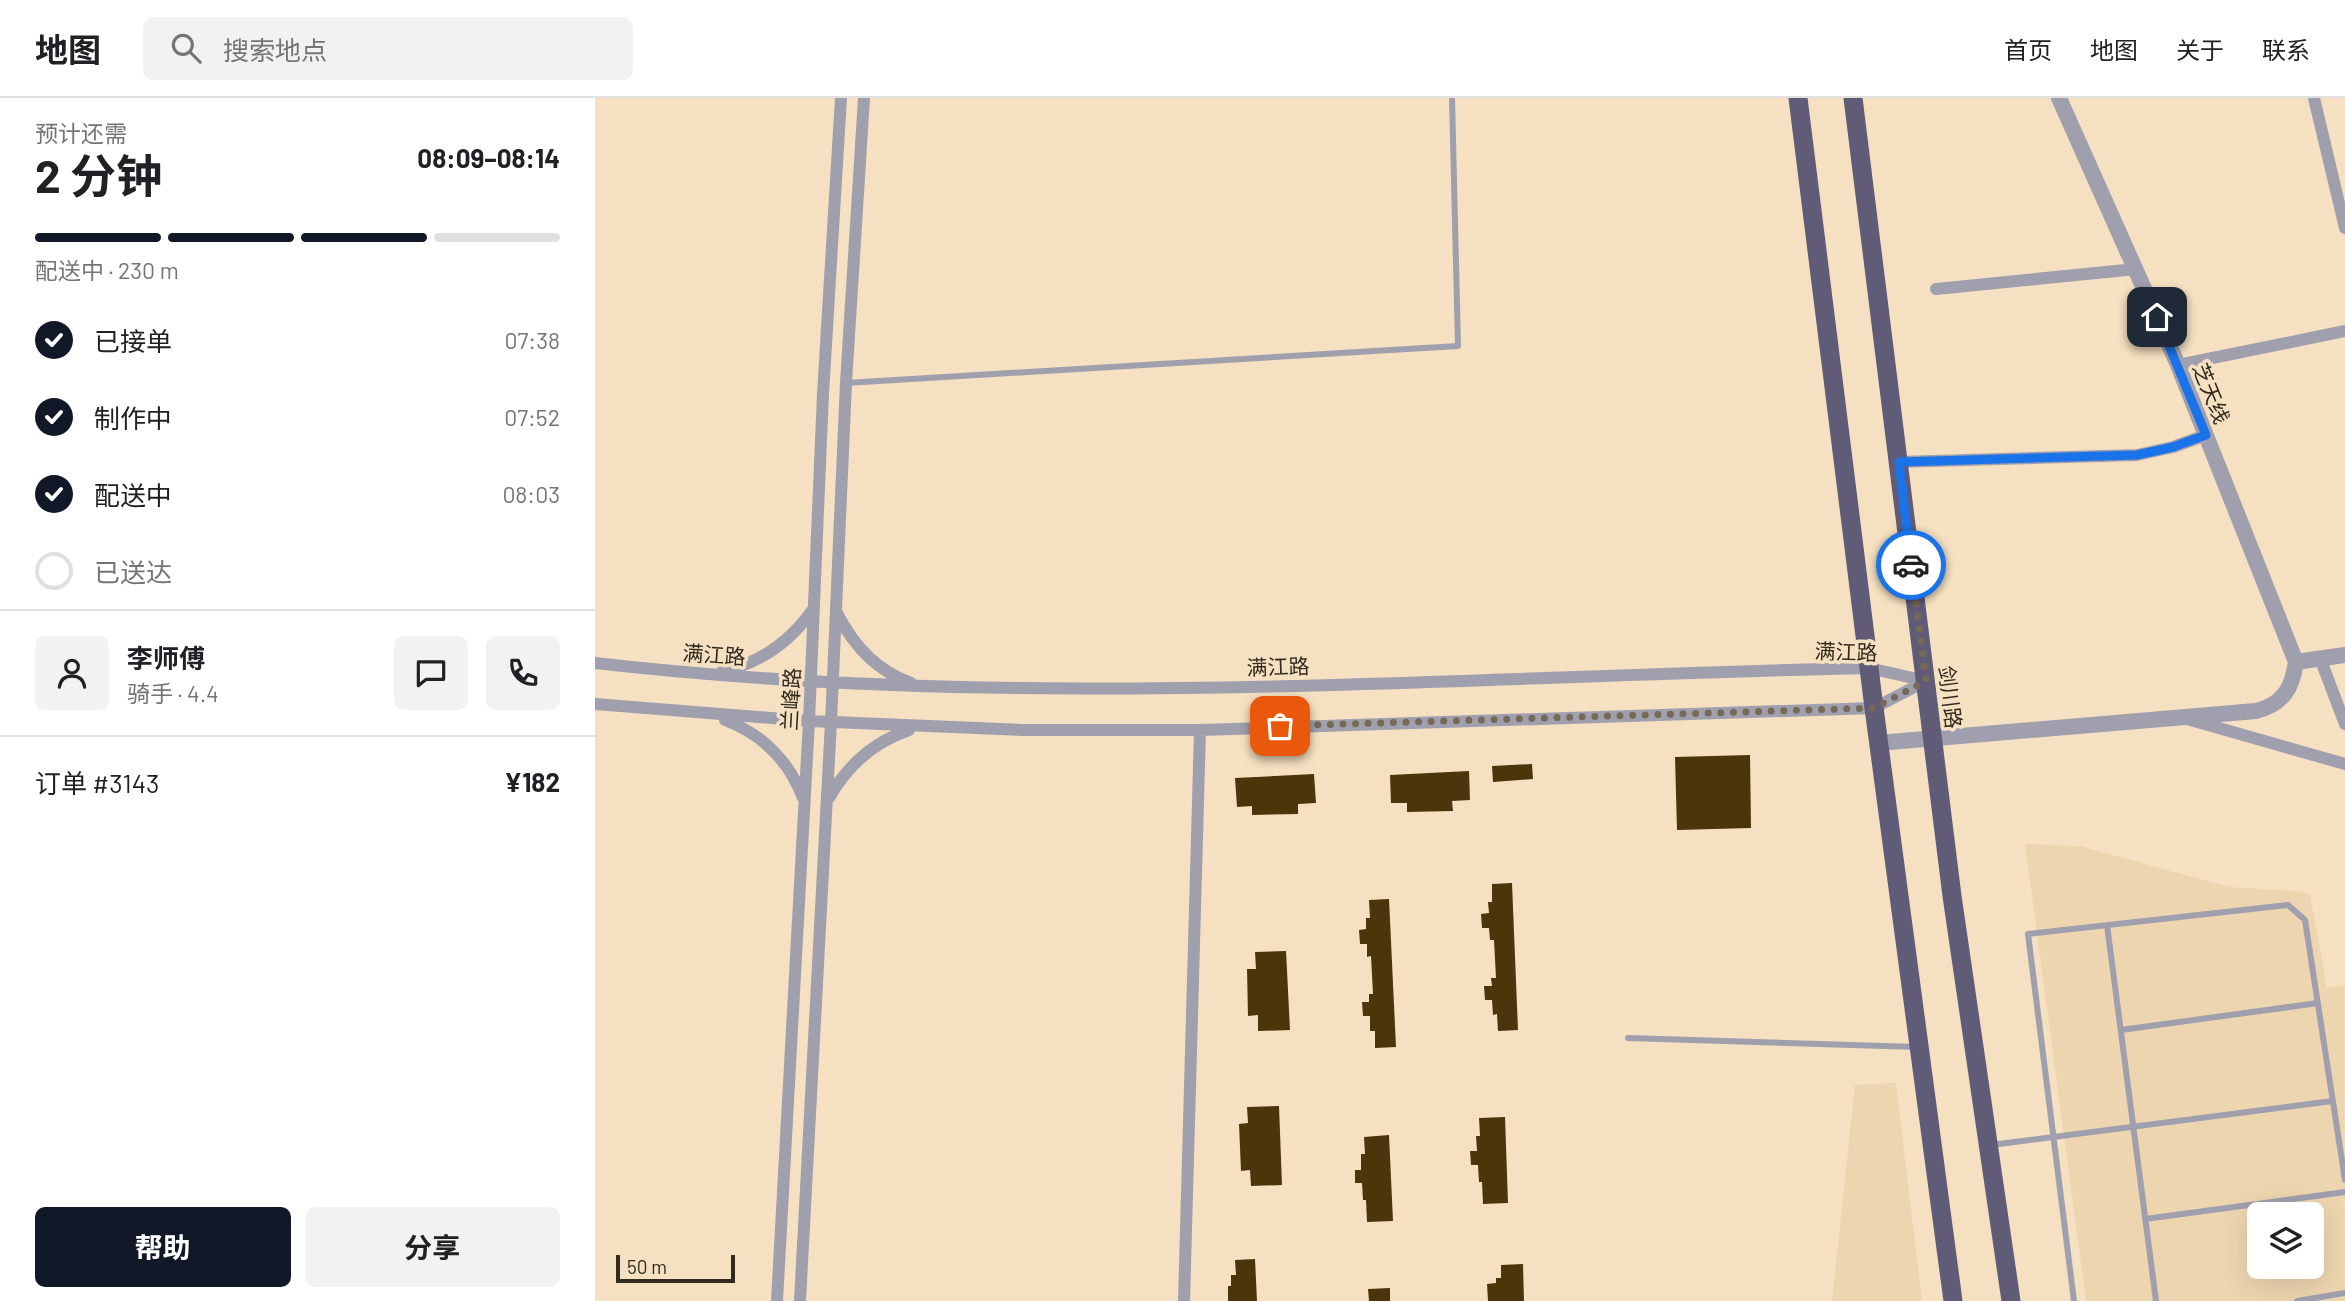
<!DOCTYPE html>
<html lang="zh">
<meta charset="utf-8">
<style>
:root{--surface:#fff;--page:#f2f2f2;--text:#202124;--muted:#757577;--line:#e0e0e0;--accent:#111827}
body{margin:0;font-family:Barlow,"Noto Sans SC",sans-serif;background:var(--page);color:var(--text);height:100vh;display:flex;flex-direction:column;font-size:26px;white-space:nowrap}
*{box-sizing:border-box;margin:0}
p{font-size:23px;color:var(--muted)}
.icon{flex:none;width:38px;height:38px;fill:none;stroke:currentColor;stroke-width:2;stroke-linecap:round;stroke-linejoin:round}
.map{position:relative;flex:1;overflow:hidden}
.side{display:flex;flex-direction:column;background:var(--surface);width:595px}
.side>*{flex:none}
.fabs{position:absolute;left:1652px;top:1104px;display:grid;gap:14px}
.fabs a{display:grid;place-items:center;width:77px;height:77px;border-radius:10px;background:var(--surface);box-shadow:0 7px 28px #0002;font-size:35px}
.scale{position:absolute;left:21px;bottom:18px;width:119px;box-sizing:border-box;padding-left:7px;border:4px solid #322a1e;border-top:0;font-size:19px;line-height:24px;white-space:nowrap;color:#322a1e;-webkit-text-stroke:5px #f5e0c1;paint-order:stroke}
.pin{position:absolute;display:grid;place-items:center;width:60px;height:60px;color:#fff;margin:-30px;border-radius:14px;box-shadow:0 4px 10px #0006}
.courier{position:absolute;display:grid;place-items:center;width:70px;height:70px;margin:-35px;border:5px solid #1a73e8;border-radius:50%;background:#fff;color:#222;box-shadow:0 2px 9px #0007}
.head em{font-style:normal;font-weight:700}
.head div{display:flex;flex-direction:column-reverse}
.head{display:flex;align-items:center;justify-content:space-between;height:119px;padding:0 35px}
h1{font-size:46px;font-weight:700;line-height:52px}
.bar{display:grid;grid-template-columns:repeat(4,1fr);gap:10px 7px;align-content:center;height:84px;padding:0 35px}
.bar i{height:9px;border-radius:5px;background:var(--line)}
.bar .selected{background:var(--accent)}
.bar p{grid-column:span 4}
.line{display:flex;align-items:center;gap:18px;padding:0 35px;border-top:2px solid var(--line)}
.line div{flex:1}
.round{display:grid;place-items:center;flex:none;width:74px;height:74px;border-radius:10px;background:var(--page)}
ol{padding:0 35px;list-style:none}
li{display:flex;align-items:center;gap:21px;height:77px}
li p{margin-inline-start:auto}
li .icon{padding:7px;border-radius:50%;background:var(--accent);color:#fff;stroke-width:4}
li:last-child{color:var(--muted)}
li i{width:38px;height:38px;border:4px solid var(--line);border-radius:50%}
.cta{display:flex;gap:14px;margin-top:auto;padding:14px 35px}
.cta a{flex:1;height:80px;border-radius:10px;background:var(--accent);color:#fff;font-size:28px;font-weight:700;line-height:80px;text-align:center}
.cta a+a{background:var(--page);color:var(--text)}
header{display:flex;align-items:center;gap:42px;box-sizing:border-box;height:98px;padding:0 35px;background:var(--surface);border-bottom:2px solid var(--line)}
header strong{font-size:33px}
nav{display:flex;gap:38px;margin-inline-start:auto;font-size:24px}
.search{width:490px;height:63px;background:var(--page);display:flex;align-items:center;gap:18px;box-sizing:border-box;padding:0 24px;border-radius:10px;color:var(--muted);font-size:26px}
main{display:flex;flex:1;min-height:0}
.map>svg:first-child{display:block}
.built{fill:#edd5af;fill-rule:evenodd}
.building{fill:#4c340b}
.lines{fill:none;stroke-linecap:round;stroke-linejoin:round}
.service{stroke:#a09fae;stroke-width:6}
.minor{stroke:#a09fae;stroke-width:12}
.tertiary{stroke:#a09fae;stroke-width:16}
.trunk{stroke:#605c78;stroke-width:19}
.done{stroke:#766a57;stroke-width:7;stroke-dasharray:0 12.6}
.route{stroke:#1a73e8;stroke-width:9}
.labels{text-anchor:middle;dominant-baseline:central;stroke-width:7;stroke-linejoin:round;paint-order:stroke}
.street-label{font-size:21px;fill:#322a1e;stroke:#f5e0c1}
</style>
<header>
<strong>地图</strong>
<div class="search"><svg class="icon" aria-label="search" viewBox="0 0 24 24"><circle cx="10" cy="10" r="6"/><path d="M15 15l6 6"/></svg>搜索地点</div>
<nav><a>首页</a><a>地图</a><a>关于</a><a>联系</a></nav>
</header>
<main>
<section class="side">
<div class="head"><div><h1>2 分钟</h1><p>预计还需</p></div><em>08:09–08:14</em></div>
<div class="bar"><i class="selected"></i><i class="selected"></i><i class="selected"></i><i></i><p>配送中 · 230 m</p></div>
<ol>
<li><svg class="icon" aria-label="check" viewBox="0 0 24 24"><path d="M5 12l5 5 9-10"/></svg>已接单<p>07:38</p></li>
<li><svg class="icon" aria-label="check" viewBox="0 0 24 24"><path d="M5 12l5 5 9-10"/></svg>制作中<p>07:52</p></li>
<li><svg class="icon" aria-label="check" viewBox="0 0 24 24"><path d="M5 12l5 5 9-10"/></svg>配送中<p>08:03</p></li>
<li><i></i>已送达</li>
</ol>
<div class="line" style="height:126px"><a class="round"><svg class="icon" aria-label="person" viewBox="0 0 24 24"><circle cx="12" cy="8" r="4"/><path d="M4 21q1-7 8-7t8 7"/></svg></a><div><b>李师傅</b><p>骑手 · 4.4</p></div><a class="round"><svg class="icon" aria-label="chat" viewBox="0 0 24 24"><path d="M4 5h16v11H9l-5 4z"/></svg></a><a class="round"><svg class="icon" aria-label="phone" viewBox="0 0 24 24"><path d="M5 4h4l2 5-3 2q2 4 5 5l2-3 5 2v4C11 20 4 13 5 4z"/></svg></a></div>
<div class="line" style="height:91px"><div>订单 #3143</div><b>¥182</b></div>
<div class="cta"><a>帮助</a><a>分享</a></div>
</section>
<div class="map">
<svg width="1750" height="1203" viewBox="0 0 1750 1203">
<rect width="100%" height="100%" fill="#f5e0c1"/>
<path class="built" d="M 1430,746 L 1485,748 L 1634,789 L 1703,793 L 1715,796 L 1732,890 L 1750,887 L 1750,1203 L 1491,1203 ZM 1664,1116 L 1717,1116 L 1717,1169 L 1664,1169 Z
M 1301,985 L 1327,1203 L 1237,1203 L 1260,987 Z"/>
<path class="building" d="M 1155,657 L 1156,730 L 1082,732 L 1080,659 Z
M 937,666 L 938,681 L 898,684 L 897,668 Z
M 874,673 L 875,702 L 857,703 L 858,713 L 812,714 L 812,705 L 796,705 L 795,677 Z
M 719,676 L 721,705 L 703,706 L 703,716 L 657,717 L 657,708 L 642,709 L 640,680 Z
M 917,785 L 923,932 L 903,933 L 902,916 L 898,917 L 897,902 L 890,902 L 889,888 L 897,888 L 896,880 L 901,880 L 899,842 L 895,842 L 894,830 L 887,830 L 886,816 L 894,815 L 893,804 L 897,804 L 897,786 Z
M 794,801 L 801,949 L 780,950 L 780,933 L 775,933 L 775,918 L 768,918 L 767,904 L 774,904 L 774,896 L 778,896 L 776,858 L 772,859 L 772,846 L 765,846 L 764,832 L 771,831 L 771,820 L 775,820 L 774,802 Z
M 691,853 L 695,932 L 663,933 L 663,917 L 653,918 L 652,871 L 661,871 L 660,854 Z
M 684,1008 L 687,1087 L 656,1088 L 655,1072 L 646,1073 L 644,1026 L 653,1025 L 652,1009 Z
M 910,1019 L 913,1105 L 888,1106 L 887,1084 L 884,1084 L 883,1067 L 876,1067 L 875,1053 L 882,1053 L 881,1038 L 885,1038 L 884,1020 Z
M 794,1037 L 798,1123 L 772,1124 L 771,1102 L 768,1102 L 767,1085 L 760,1085 L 760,1072 L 766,1072 L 766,1056 L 770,1056 L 769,1039 Z
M 660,1161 L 662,1203 L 633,1203 L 633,1188 L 636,1188 L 636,1177 L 641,1177 L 640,1162 Z
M 928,1166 L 929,1203 L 893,1203 L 892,1186 L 901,1185 L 901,1180 L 906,1180 L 906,1167 Z
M 795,1190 L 795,1203 L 774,1203 L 773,1191 Z"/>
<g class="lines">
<path class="service" d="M 251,285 L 863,248 L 857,0
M 1512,827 L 1561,1203
M 1526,932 L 1723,905
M 1033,940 L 1322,949
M 1396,1047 L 1738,1003
M 1550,1121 L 1750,1094
M 1479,1203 L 1433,836 L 1693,807 L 1710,822 L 1750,1082
M 1702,1203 L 1750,1195"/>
<path class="minor" d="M 1719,0 L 1750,130
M 1341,191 L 1541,171
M 1583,267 L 1750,233
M 1304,364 L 1542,357 L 1578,349 L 1611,337
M 242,515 C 258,547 282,573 316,585
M 1725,560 L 1750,626
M 0,565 C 423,614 849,579 1274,570 L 1331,583
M 127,573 C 167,565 196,543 219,510
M 0,606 L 214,623 L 427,632 L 605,632 L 1279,610 L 1331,583
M 1592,621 L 1750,666
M 130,622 C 167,636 194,663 208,700
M 234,700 C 252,668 279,644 314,632
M 182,1203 L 214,623 L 228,296 L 246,0
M 205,1203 L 236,624 L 251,285 L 269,0
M 589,1203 L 605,632"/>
<path class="tertiary" d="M 1464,0 L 1583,267 L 1701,564 L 1750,557
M 1283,645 L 1661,613 C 1688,606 1697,591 1701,564"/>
<path class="trunk" d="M 1203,0 L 1279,610 L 1358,1203
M 1258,0 L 1357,798 L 1416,1203"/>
</g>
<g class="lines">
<path class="done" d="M 685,628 L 1279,610 L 1331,583 L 1316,467"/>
<path class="route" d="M 1316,467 L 1304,364 L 1542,357 L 1578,349 L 1611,337 L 1562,219"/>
</g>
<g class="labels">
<g class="street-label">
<text transform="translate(1617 295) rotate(68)">芝天线</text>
<text transform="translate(1251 553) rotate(2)">满江路</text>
<text transform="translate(119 556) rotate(4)">满江路</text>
<text transform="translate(683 568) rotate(-2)">满江路</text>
<text transform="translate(1356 599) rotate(83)">剑川路</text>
<text transform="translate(195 601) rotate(-87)">兰峰路</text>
</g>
</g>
</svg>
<div class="fabs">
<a><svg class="icon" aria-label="layers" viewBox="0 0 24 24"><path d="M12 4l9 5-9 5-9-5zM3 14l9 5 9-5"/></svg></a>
</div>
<div class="scale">50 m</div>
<div class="pin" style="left:685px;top:628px;background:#ea580c"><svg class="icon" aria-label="bag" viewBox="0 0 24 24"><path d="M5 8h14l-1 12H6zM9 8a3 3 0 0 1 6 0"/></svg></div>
<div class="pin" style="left:1562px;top:219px;background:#1f2937"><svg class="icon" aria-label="home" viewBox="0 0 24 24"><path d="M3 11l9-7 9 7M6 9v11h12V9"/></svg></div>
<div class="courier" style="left:1316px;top:467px"><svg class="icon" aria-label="car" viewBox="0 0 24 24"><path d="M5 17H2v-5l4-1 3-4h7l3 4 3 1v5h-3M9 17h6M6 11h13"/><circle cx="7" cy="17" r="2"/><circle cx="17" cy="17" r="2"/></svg></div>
</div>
</main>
